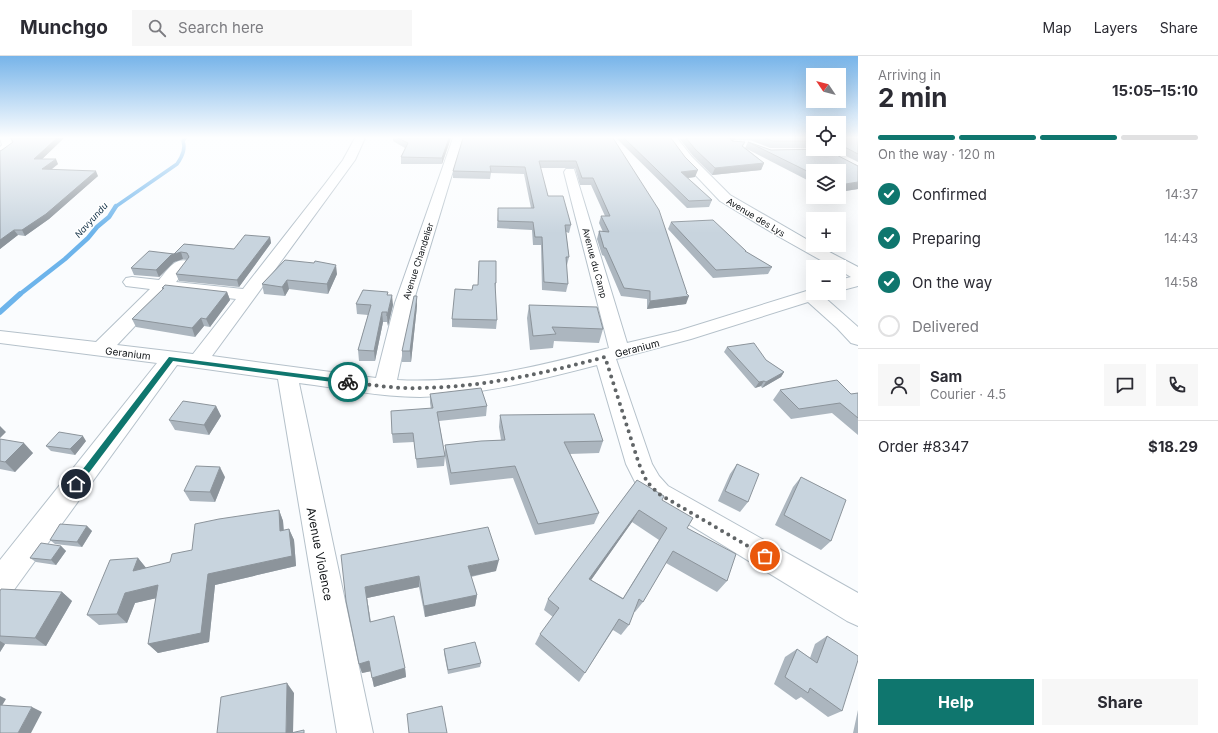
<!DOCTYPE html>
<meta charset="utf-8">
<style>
:root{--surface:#fff;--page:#f7f7f7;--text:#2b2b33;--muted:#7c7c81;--line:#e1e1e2;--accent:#0f766e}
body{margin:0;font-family:Inter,sans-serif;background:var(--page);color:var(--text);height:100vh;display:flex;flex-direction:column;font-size:15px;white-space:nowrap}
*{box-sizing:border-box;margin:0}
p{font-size:13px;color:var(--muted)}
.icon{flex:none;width:22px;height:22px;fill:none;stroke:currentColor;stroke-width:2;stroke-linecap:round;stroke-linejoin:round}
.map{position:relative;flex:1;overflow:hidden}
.sheet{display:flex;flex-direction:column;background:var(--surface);width:360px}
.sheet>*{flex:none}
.needle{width:26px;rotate:305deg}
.tools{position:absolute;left:806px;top:12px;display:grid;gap:8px}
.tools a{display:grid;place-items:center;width:40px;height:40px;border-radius:0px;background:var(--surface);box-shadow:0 4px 16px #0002;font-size:20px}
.pin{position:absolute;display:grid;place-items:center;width:34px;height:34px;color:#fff;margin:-17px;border:2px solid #fff;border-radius:50%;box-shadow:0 1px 4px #0007}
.courier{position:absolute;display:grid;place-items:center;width:40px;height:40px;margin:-20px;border:3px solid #0f766e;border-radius:50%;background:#fff;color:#222;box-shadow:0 1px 5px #0007}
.headline em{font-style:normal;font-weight:700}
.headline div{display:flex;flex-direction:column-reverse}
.headline{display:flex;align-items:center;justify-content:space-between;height:68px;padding:0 20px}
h1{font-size:26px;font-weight:700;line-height:30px}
.bar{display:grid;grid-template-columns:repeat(4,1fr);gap:6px 4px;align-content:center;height:48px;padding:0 20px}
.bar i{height:5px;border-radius:3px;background:var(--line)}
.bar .on{background:var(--accent)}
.bar p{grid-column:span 4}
.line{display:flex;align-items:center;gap:10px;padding:0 20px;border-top:1px solid var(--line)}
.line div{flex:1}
.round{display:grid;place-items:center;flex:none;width:42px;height:42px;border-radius:0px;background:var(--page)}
ol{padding:0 20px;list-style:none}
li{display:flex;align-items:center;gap:12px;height:44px}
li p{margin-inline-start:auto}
li .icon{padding:4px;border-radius:50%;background:var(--accent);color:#fff;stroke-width:4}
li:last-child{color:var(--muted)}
li i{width:22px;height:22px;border:2px solid var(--line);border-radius:50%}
.button{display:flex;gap:8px;margin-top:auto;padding:8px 20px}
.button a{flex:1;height:46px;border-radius:0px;background:var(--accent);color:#fff;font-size:16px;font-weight:700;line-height:46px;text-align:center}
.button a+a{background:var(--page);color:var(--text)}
header{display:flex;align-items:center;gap:24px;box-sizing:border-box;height:56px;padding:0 20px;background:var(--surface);border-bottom:1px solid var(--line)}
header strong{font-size:19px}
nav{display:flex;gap:22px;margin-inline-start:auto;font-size:14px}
.search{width:280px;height:36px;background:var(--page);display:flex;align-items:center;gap:10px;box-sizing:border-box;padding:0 14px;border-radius:0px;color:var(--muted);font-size:15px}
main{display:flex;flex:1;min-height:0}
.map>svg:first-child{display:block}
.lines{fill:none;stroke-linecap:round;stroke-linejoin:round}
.stream-far2{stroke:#6db4eb;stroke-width:3.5}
.stream-far1{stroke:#6db4eb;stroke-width:4.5}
.stream{stroke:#6db4eb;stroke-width:5.5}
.minor-casing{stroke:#b5c1ca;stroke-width:2}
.minor{fill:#fff;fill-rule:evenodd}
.wall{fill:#acb6bf;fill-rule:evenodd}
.shaded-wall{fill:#8c949b}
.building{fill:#c8d4de;stroke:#8c949b;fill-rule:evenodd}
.route{fill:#0f766e}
.done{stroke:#616567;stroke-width:4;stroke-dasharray:0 7.2}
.labels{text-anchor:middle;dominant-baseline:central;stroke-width:3;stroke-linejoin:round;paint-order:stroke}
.far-street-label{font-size:9px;fill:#0f1316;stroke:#fff}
.far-water-label{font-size:9px;font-style:italic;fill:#102f45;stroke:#fff}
.street-label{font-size:10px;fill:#0f1316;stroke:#fff}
.near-street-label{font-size:12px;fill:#0f1316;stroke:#fff}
</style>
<header>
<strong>Munchgo</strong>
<div class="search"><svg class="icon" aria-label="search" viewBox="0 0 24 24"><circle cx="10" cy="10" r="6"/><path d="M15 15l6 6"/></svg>Search here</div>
<nav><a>Map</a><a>Layers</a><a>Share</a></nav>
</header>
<main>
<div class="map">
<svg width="858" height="677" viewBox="0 0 858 677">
<rect width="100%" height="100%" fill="#fafcfe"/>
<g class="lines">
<path class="stream-far2" d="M 115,151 L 177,108 C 182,101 186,93 183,85 L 185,82"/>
<path class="stream-far1" d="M 19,239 L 65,203 L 88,182 L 97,171 L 109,161 L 116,150"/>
<path class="stream" d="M 0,256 L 20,238"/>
<defs>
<path id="minor" d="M 0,82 L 10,82 L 14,90 L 4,98 L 0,99 L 0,91 L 2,89 Z
M 355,82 L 365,82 L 355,104 L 212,300 L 376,322 L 395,247 L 453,82 L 463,82 L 413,247 L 397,324 C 469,328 540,310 609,292 L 564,116 L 566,113 L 574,113 L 627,287 L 678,275 L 813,233 L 813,237 L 827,237 L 824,241 L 858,271 L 858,289 L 851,287 L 837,272 L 808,246 L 691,283 L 616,303 L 652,408 L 659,420 L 668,430 L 858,537 L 858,570 L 847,565 L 646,442 L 638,432 L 626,408 L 597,309 C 539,324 481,339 420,341 C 380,341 339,332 299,327 L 373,677 L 337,677 L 278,323 L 177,309 L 11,538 L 0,543 L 0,504 L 157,307 L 0,287 L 0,275 L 96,286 L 150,233 L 126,230 L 123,226 L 126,222 L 132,221 L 159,224 C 167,215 174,201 188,205 L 190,208 L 176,226 L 243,233 L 325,128 L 343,104 ZM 168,235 L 236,243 L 193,298 L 117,289 Z
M 667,82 L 677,82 L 692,101 L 730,139 L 813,187 L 813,189 L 816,189 L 858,211 L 858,230 L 839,235 L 839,224 L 851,221 L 839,214 L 839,211 L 833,211 L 776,179 L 720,145 L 684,107 Z"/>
</defs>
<use href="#minor" class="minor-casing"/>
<use href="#minor" class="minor"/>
</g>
<path class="wall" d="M 64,82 L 42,103 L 58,108 L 51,114 L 98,120 L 49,163 L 25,180 L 18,179 L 0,193 L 0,95 Z
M 393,82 L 451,82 L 442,108 L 401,108 L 401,101 L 405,92 L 393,85 Z
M 613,82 L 687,237 L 686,248 L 647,253 L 647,243 L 621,240 L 604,200 L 602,199 L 597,183 L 599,175 L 603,176 L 599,167 L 601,160 L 605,160 L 591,129 L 580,129 L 575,112 L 540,112 L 548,140 L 571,169 L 569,177 L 566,176 L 569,201 L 567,209 L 566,209 L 568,228 L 566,236 L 542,234 L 541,189 L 533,189 L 532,174 L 497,172 L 498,152 L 531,152 L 524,118 L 491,117 L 490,123 L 453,122 L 453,115 Z
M 616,82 L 671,82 L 695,121 L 688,122 L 712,144 L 709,151 L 687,152 Z
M 679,82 L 813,82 L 813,92 L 770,92 L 750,84 L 734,84 L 732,85 L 745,86 L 743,90 L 745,92 L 748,86 L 771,94 L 825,93 L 858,110 L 858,133 L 839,136 L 839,115 L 813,115 L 813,127 L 747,93 L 764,107 L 761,114 L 712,119 L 693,100 Z
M 839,82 L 858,82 L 858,106 L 832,93 L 839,93 Z
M 671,166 L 746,195 L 746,196 L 772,211 L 768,218 L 713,222 L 668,173 Z
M 270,181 L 271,187 L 239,231 L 179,225 L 176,218 L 187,204 L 183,203 L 174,206 L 159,221 L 134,219 L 131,212 L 174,198 L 184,188 L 234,193 Z
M 285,204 L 337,218 L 328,238 L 289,233 L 285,240 L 264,238 L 262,228 Z
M 479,205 L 496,227 L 495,236 L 497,264 L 496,273 L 452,271 L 452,263 L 472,234 L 478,229 Z
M 162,232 L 227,236 L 230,244 L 210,271 L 204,270 L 195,281 L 136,271 L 132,263 L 162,234 Z
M 388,239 L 393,249 L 388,270 L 387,266 L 383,266 L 375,305 L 359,305 L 358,294 L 368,259 L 357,258 L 356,248 Z
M 529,249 L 603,273 L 599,287 L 554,285 L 553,292 L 530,294 L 527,262 Z
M 417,250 L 411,306 L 402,306 L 402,295 Z
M 727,291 L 766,304 L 784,316 L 781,321 L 762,332 L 761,330 L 755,332 L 724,296 Z
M 780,334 L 851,338 L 858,337 L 858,379 L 832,357 L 791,363 L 773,344 Z
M 430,338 L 487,350 L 486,360 L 439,365 L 445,400 L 444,410 L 417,412 L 414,386 L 393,387 L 392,378 L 431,353 L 430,347 Z
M 216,350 L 221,360 L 209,379 L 175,374 L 169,364 Z
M 500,359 L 603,385 L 599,397 L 570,398 L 599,457 L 594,468 L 535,479 L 513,422 L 450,429 L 445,401 L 445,389 L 501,384 L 499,371 Z
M 0,383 L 33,397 L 15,416 L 0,413 Z
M 86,385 L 75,399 L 51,395 L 46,390 Z
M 737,408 L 748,446 L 740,456 L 718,445 L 730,418 Z
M 225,421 L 215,446 L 190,445 L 184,435 Z
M 801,421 L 831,485 L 821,494 L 775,469 L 793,431 Z
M 637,424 L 662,444 L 687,472 L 727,525 L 717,536 L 666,507 L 643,546 L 635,556 L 634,556 L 629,569 L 621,579 L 613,574 L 579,626 L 535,588 L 540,578 L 553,561 L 544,554 L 548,543 ZM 632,466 L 659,484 L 623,542 L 591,524 Z
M 279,454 L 283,465 L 284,474 L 289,473 L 294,484 L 296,510 L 215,529 L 209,586 L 158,597 L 148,588 L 156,542 L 135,547 L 127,567 L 99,569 L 87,559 L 138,502 L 146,512 L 170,506 L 192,494 Z
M 87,470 L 92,475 L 82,491 L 55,488 L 50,484 Z
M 61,490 L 66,495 L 56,509 L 36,506 L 30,502 Z
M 341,499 L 496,515 L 471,521 L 477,539 L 475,550 L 425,561 L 419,531 L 367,542 L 371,566 L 405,612 L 406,621 L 374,631 L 371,615 L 362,617 L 359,608 Z
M 0,535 L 62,536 L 72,545 L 46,590 L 5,588 L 0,596 Z
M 827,580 L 842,655 L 828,661 L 801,641 L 796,644 L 774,628 L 785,601 L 797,593 L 810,602 L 815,588 Z
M 444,593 L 481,607 L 480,611 L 448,618 L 444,597 Z
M 858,654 L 858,677 L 853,677 Z"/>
<path class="shaded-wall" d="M 57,82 L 64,82 L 37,108 L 34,103 Z
M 449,82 L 451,82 L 442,108 L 442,102 Z
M 729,82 L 735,82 L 734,84 L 727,88 Z
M 56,103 L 58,108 L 45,118 L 42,113 Z
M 764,107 L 761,114 L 712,119 L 715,112 Z
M 698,114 L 695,121 L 679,123 L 681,116 Z
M 96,115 L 98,120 L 49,163 L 25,180 L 22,174 Z
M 858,126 L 858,133 L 839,136 L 839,129 Z
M 14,174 L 18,179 L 0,193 L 0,184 Z
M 270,181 L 271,187 L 239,231 L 237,224 Z
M 181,196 L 183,203 L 174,206 L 159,221 L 156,214 L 171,199 Z
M 336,209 L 337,218 L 328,238 L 327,228 Z
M 287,224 L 289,233 L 285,240 L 282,231 Z
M 227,236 L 230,244 L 210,271 L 206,263 Z
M 392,239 L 393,249 L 388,270 L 387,260 Z
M 417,240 L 417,250 L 411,306 L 410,295 Z
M 689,240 L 686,248 L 647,253 L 650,245 Z
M 382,256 L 383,266 L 375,305 L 374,295 Z
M 201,262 L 204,270 L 195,281 L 192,272 Z
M 784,316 L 781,321 L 762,332 L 766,326 Z
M 764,325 L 761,330 L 755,332 L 759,326 Z
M 216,350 L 221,360 L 209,379 L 204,369 Z
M 0,370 L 6,376 L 0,382 Z
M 83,380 L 86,385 L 75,399 L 70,393 Z
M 24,387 L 33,397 L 15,416 L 5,406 Z
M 220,411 L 225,421 L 215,446 L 210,436 Z
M 279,454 L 283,465 L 284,486 L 280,475 Z
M 639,454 L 632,466 L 584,534 L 589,523 Z
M 87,470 L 92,475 L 82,491 L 77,486 Z
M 289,473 L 294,484 L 296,510 L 215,529 L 209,586 L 158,597 L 148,588 L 208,518 Z
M 61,490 L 66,495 L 56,509 L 51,504 Z
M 138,502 L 147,513 L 133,515 Z
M 499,504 L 496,515 L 467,521 L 468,510 Z
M 419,520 L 419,531 L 367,542 L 372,576 L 365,531 Z
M 158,529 L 166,540 L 135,547 L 127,567 L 117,558 L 125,537 Z
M 62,536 L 72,545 L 46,590 L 35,582 Z
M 477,539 L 475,550 L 425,561 L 424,550 Z
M 0,585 L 5,588 L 0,596 Z
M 369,605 L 372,615 L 362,617 L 359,608 Z
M 405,612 L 406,621 L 374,631 L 372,622 Z
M 287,627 L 294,637 L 293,677 L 286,677 Z
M 0,640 L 6,643 L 0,653 Z
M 32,651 L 42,656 L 31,677 L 18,677 Z"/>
<path class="building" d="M 11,82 L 57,82 L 34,103 L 56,103 L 42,113 L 96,115 L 46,158 L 22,174 L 14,174 L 0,184 L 0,95 L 2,94 L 13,86 Z
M 398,82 L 449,82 L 442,102 L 401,101 L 408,87 Z
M 463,82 L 613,82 L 659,154 L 687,237 L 686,237 L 689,240 L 650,245 L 650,235 L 624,232 L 606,192 L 604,192 L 599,175 L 609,176 L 601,160 L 610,160 L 593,122 L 582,122 L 576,105 L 539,105 L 548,140 L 563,140 L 571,169 L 565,169 L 569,201 L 566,201 L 568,228 L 544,226 L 542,181 L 535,181 L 533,166 L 498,165 L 498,152 L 534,152 L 525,111 L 490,110 L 491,116 L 453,115 Z
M 624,82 L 671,82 L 685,101 L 698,114 L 681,116 L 712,144 L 689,145 Z
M 686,82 L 729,82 L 732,85 L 745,86 L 742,90 L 764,107 L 715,112 L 695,93 Z
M 765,82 L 813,82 L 813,85 L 773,85 Z
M 839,82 L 858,82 L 858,98 L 839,88 Z
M 748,86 L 771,94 L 825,93 L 858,110 L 858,126 L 839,129 L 839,115 L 813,115 L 813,118 Z
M 713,164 L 746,195 L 745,195 L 772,211 L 716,214 L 671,166 Z
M 245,179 L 270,181 L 237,224 L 176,218 L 189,201 L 187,197 L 181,196 L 171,199 L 156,214 L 131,212 L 149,195 L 174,198 L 184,188 L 234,193 Z
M 285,204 L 314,207 L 315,205 L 336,209 L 327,228 L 287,224 L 282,231 L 262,228 Z
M 479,205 L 496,205 L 496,227 L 495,227 L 497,264 L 452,263 L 455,233 L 472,234 L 473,229 L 478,229 Z
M 165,229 L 227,236 L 206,263 L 201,262 L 192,272 L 132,263 L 164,232 L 162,232 Z
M 363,234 L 388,236 L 387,239 L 392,239 L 387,260 L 387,256 L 382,256 L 374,295 L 358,294 L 371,249 L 356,248 Z
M 414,240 L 417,240 L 410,295 L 402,295 Z
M 529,249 L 597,251 L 603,273 L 552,271 L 556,278 L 533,280 Z
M 754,287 L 766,304 L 784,316 L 766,326 L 764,325 L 759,326 L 727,291 Z
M 837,324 L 851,338 L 858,337 L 858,362 L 840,347 L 799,353 L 780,334 Z
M 481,332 L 487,350 L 437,356 L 445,400 L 416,403 L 413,377 L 392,378 L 391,355 L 433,352 L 430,338 Z
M 183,345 L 216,350 L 204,369 L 169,364 Z
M 594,358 L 603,385 L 564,386 L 599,457 L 538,468 L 515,410 L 451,417 L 445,389 L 481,385 L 505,384 L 500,359 Z
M 59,376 L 83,380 L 70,393 L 46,390 Z
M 0,383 L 24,387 L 5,406 L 0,405 Z
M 737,408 L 759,418 L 748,446 L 725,435 Z
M 196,410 L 220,411 L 210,436 L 184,435 Z
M 801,421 L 846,444 L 831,485 L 784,459 Z
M 637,424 L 664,440 L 662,444 L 693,462 L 687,472 L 736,498 L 727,525 L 673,495 L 643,546 L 639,543 L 629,569 L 619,563 L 585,617 L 540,578 L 559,552 L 548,543 ZM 639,454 L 667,472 L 623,543 L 589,523 Z
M 279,454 L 280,475 L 289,473 L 292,500 L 208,518 L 201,577 L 148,588 L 158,529 L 125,537 L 117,558 L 87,559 L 110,504 L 138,502 L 133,515 L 170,506 L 172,498 L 192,494 L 195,468 L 219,463 Z
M 60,468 L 87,470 L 77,486 L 50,484 Z
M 488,471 L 499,504 L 468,510 L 477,539 L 424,550 L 419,520 L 365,531 L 370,566 L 394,560 L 405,612 L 372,622 L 369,605 L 359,608 L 346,545 L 341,499 Z
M 41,487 L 61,490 L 51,504 L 30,502 Z
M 1,533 L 62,536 L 35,582 L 0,580 L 0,535 Z
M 827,580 L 858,600 L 858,604 L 842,655 L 810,632 L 808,637 L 785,621 L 797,593 L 817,607 Z
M 475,586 L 481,607 L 448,614 L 444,593 Z
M 287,627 L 286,677 L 217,677 L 221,641 Z
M 0,649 L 32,651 L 18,677 L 0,677 Z
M 442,650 L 447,677 L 409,677 L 407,658 Z
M 304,674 L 304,677 L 291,677 Z"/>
<linearGradient id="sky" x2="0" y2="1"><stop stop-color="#77b4e9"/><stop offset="0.46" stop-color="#fdfeff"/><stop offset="1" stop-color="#fdfeff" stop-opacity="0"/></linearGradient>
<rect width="858" height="177" fill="url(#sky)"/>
<path class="route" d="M 169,301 L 348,324 L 351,326 L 348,328 L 173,305 L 79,430 L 73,430 L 73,426 Z"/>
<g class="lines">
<path class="done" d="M 348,326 C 372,329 397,333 421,332 C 485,331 544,317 605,301 L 639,408 L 647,426 L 659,438 L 765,500"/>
</g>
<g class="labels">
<g class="far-street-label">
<text transform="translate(756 161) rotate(31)">Avenue des Lys</text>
<text transform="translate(418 205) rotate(-72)">Avenue Chandelier</text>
<text transform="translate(595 207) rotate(75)">Avenue du Camp</text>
</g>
<g class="far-water-label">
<text transform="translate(91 164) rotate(-48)">Navyundu</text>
</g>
<g class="street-label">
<text transform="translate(637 292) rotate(-15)">Geranium</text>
<text transform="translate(128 297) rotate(7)">Geranium</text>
</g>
<g class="near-street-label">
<text transform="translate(320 498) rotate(79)">Avenue Violence</text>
</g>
</g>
</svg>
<div class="tools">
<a><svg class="needle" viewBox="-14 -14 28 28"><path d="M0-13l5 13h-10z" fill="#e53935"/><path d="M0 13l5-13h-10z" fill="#7c7c81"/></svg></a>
<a><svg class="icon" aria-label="locate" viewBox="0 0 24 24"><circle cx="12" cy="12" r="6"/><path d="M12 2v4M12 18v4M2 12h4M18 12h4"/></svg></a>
<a><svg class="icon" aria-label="layers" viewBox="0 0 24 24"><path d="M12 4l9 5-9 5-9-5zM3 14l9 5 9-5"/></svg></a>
<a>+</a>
<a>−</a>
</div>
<div class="pin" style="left:765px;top:500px;background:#ea580c"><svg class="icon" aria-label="bag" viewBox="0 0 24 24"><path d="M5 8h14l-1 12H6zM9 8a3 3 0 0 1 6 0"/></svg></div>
<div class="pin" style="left:76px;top:428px;background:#1f2937"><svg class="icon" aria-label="home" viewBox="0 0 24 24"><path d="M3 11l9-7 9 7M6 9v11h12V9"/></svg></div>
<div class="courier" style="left:348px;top:326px"><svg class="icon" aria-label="bike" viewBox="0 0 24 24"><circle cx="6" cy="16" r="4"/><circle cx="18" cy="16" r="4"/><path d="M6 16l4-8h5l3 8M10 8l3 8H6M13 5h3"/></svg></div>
</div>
<section class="sheet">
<div class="headline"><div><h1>2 min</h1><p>Arriving in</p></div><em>15:05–15:10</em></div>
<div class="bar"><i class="on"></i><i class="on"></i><i class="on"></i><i></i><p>On the way · 120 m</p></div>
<ol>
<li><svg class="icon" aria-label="check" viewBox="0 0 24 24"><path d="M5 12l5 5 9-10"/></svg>Confirmed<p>14:37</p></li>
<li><svg class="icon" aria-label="check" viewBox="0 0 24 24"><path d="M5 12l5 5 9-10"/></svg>Preparing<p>14:43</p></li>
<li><svg class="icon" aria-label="check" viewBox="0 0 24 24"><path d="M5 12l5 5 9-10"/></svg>On the way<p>14:58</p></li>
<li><i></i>Delivered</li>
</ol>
<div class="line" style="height:72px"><a class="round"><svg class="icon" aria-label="person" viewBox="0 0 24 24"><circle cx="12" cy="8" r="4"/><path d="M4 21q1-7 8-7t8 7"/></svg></a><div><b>Sam</b><p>Courier · 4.5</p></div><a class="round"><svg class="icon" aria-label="chat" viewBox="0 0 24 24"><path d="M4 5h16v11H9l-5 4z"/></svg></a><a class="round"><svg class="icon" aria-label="phone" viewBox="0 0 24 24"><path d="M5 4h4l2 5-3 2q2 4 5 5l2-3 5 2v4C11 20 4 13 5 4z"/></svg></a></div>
<div class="line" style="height:52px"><div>Order #8347</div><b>$18.29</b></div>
<div class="button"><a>Help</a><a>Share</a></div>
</section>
</main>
